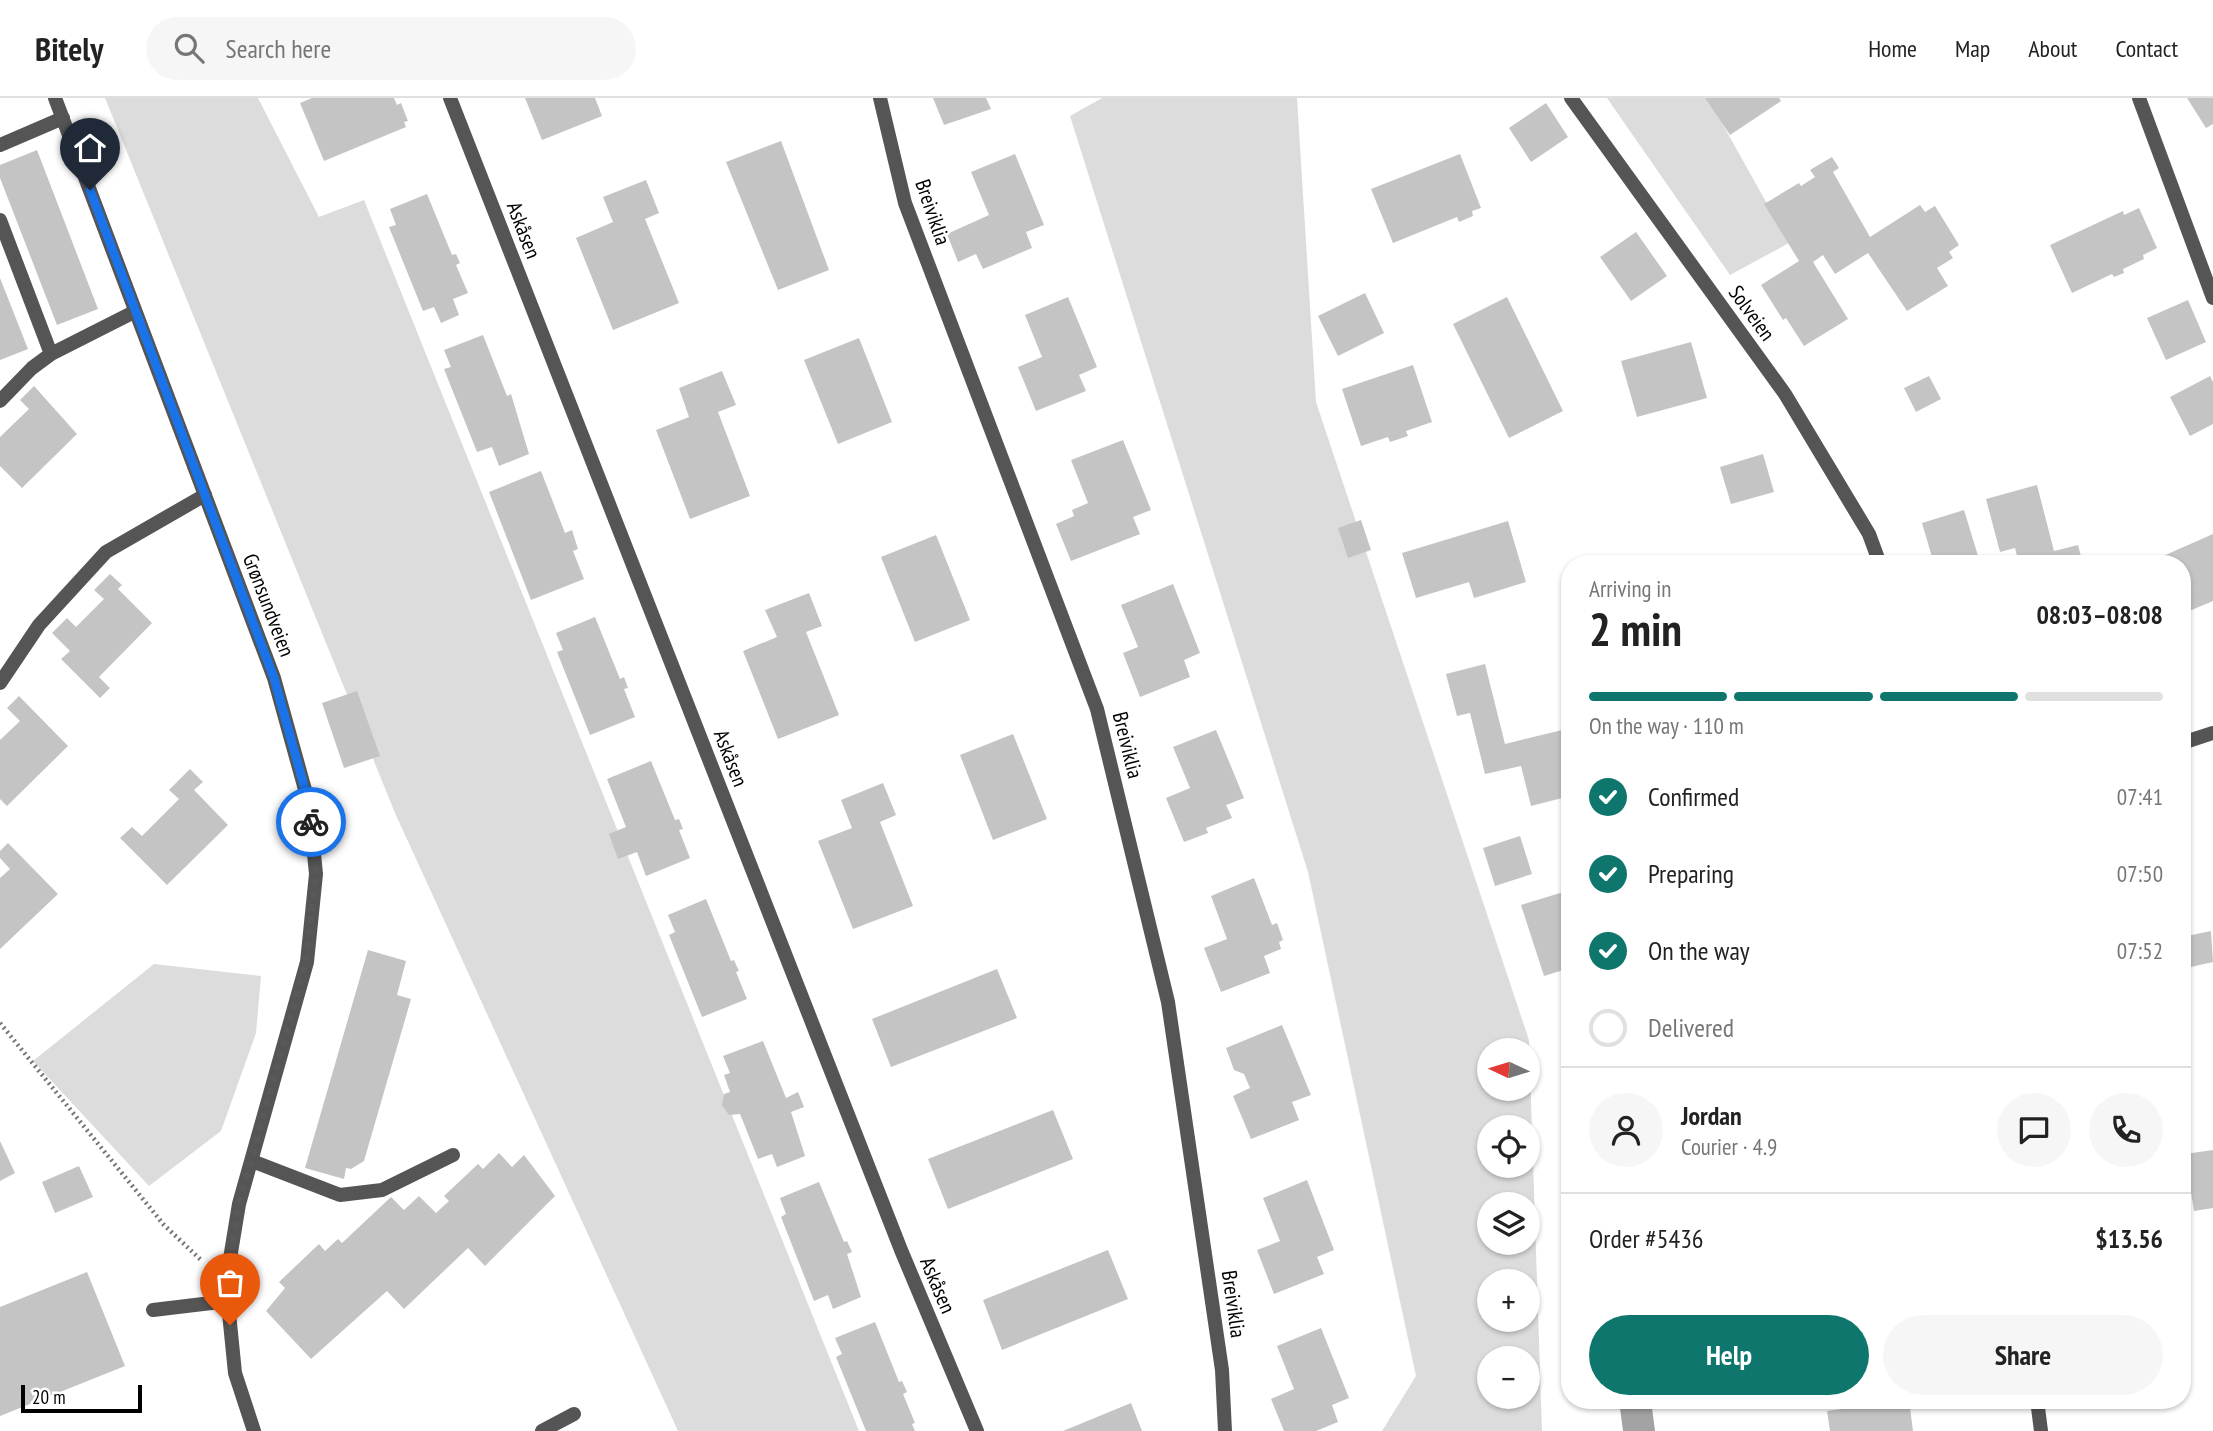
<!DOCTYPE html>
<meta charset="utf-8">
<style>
:root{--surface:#fff;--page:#f6f6f6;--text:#222;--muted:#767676;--line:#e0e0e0;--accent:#0f766e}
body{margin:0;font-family:"PT Sans Narrow",sans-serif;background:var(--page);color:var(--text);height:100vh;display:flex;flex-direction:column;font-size:26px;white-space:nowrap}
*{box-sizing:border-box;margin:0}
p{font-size:23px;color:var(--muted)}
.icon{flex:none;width:38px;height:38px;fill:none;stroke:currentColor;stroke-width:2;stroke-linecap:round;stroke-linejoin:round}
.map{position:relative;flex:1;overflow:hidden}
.panel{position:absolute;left:1561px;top:457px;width:630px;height:854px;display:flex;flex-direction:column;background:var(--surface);border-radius:28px;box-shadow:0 2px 5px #0004}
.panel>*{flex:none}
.needle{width:46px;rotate:274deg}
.controls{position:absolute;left:1477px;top:940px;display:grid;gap:14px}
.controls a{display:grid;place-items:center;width:63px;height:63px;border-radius:50%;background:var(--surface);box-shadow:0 2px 5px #0004;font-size:35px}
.scale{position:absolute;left:21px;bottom:18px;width:121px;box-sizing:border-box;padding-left:7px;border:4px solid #000;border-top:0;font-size:19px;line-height:24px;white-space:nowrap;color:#000;-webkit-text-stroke:5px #fff;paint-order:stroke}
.pin{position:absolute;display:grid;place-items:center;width:60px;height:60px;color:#fff;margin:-72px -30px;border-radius:50% 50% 50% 0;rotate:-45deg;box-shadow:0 0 7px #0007}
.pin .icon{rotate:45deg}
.courier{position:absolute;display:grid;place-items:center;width:70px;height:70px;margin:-35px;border:5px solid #1a73e8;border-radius:50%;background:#fff;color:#222;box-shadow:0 2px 9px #0007}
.head em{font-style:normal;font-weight:800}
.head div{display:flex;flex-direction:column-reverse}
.head{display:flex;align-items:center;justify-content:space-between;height:119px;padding:0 28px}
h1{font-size:46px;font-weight:800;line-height:52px}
.bar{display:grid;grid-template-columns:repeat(4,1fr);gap:10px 7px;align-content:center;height:84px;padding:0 28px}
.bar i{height:9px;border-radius:5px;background:var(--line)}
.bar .active{background:var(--accent)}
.bar p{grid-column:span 4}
.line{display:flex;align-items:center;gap:18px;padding:0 28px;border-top:2px solid var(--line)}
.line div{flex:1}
.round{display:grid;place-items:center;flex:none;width:74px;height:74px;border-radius:37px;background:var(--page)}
ol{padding:0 28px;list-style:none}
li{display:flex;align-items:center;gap:21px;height:77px}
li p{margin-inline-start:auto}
li .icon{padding:7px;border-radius:50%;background:var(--accent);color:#fff;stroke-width:4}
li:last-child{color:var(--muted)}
li i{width:38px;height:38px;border:4px solid var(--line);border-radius:50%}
.cta{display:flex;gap:14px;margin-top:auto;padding:14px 28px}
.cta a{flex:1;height:80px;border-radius:42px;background:var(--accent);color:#fff;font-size:28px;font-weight:800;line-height:80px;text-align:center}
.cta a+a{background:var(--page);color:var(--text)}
header{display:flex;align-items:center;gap:42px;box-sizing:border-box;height:98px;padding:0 35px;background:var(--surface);border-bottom:2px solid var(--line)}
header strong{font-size:33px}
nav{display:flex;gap:38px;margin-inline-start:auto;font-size:24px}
.search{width:490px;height:63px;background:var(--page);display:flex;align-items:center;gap:18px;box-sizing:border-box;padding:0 24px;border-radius:38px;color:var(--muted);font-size:26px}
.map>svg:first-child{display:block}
.green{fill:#dcdcdc;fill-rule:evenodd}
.water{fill:#a3a3a3}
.building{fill:#c4c4c4}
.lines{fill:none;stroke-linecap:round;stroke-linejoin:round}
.path{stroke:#777;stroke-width:4.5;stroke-dasharray:2 3.5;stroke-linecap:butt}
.lane{stroke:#555;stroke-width:14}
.street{stroke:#555;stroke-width:14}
.done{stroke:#595959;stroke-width:7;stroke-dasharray:0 12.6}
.route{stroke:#1a73e8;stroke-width:9}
.labels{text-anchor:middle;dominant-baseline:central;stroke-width:5;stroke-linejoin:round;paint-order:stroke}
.street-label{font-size:21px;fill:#000;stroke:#fff}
</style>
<header>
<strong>Bitely</strong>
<div class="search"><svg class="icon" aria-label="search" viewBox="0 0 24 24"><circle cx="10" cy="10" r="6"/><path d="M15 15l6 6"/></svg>Search here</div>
<nav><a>Home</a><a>Map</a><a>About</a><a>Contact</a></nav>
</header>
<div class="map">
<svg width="2213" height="1333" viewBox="0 0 2213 1333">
<rect width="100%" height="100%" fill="#fff"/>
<path class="green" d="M 105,0 L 258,0 L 319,119 L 364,102 L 859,1333 L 678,1333 L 395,715 Z
M 1102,0 L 1297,0 L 1316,304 L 1529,942 L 1542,1333 L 1382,1333 L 1416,1278 L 1308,774 L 1070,18 ZM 1489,952 L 1528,952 L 1528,990 L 1489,990 ZM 1489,1029 L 1528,1029 L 1528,1068 L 1489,1068 ZM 1489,1106 L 1528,1106 L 1528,1144 L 1489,1144 ZM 1489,1183 L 1528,1183 L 1528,1222 L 1489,1222 ZM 1489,1260 L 1528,1260 L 1528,1298 L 1489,1298 Z
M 1607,0 L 1708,0 L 1789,145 L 1730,177 Z
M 154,866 L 261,878 L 256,935 L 221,1033 L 149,1088 L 33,963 Z"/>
<path class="water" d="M 1619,1302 L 1651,1302 L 1655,1333 L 1623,1333 Z"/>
<path class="building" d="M 312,0 L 394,0 L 397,7 L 401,5 L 408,23 L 404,24 L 406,29 L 324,63 L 300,5 Z
M 525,0 L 595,0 L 602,18 L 542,42 Z
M 933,0 L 986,0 L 991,11 L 944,27 Z
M 1705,0 L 1779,0 L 1781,3 L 1730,37 Z
M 2187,0 L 2213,0 L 2213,26 L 2206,30 Z
M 1546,5 L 1568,39 L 1531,64 L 1509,30 Z
M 781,43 L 829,172 L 778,192 L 726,64 Z
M 37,52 L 98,211 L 57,227 L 0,80 L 0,67 Z
M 1015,56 L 1044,127 L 1026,134 L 1032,150 L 983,171 L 976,156 L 958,164 L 947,136 L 989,117 L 971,74 Z
M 1460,56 L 1481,110 L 1472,113 L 1473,118 L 1459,124 L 1457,119 L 1393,145 L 1371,91 Z
M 1832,59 L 1839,70 L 1833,74 L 1870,139 L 1920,107 L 1925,114 L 1935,108 L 1959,147 L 1949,154 L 1953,160 L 1937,170 L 1948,188 L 1907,213 L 1868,155 L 1835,176 L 1823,157 L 1813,164 L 1848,221 L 1804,248 L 1786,220 L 1783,222 L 1761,187 L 1799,163 L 1764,106 L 1799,85 L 1801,88 L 1815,79 L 1810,72 Z
M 646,82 L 659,115 L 645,121 L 679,205 L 613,232 L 576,140 L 613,124 L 603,99 Z
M 427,96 L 452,157 L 456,156 L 460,165 L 456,167 L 468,195 L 453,201 L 459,217 L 441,225 L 434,209 L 423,213 L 389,129 L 396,127 L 390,111 Z
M 2139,110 L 2157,150 L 2143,157 L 2144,161 L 2123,171 L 2124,175 L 2114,179 L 2112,176 L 2072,195 L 2050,147 L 2123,113 L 2124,117 Z
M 1636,134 L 1667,178 L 1631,203 L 1600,159 Z
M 0,180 L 28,251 L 0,262 Z
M 1365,195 L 1384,235 L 1338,258 L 1318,218 Z
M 1068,199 L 1097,269 L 1079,277 L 1086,293 L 1036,313 L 1018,269 L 1042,259 L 1025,217 Z
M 1507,199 L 1563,313 L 1509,340 L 1453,226 Z
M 2188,202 L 2206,244 L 2166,262 L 2147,220 Z
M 483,237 L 507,298 L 511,296 L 529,356 L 499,368 L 492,349 L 477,354 L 444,271 L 451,269 L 444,252 Z
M 859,240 L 892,324 L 838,346 L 804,262 Z
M 1691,244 L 1707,300 L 1637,319 L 1621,263 Z
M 1413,267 L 1432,324 L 1406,333 L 1408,338 L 1390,344 L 1388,339 L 1361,348 L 1342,291 Z
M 722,273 L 736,307 L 718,314 L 750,398 L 690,421 L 656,332 L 689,319 L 679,290 Z
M 1929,278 L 1941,301 L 1916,314 L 1904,290 Z
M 2210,278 L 2213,284 L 2213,326 L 2190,338 L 2170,299 Z
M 34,288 L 77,336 L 22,390 L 0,368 L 0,339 L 29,311 L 20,302 Z
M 1123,342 L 1151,412 L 1133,419 L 1140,436 L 1071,463 L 1056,426 L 1074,418 L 1072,412 L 1088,405 L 1071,362 Z
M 1763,356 L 1774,394 L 1731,406 L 1720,369 Z
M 541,373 L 565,435 L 572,432 L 578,451 L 573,453 L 584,481 L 531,502 L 489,394 Z
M 2037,387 L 2054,453 L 2078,447 L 2083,466 L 2019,466 L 2015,450 L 2000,454 L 1986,401 Z
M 1964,412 L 1979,461 L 1962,466 L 1934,466 L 1922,425 Z
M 1361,422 L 1371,452 L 1348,460 L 1338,430 Z
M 1508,423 L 1526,484 L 1474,500 L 1469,484 L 1416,500 L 1402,455 Z
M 2213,436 L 2213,503 L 2182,516 L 2182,466 L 2156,466 L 2154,462 Z
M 936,437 L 970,522 L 915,544 L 881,459 Z
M 110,476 L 122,487 L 118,491 L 152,525 L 99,579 L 110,590 L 100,600 L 61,561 L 70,553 L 52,535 L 67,520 L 76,529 L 104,501 L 94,492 Z
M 1173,486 L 1200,555 L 1184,562 L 1190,579 L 1140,599 L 1123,555 L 1138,549 L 1121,507 Z
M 809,495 L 822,528 L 806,534 L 839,617 L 778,641 L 743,553 L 777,539 L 765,512 Z
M 595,519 L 620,581 L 624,579 L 628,590 L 624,591 L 635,619 L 590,637 L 557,554 L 563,552 L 556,535 Z
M 1485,566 L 1505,646 L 1562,632 L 1564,640 L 1570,639 L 1570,698 L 1531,708 L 1521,668 L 1485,676 L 1470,615 L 1457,618 L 1446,576 Z
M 357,593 L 380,658 L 344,670 L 322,605 Z
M 19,598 L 68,648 L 7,708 L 0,701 L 0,642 L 20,623 L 7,610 Z
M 1216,632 L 1244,700 L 1226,707 L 1232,720 L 1206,730 L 1208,735 L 1184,744 L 1166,700 L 1190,690 L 1173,649 Z
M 1013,636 L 1047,721 L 993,742 L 960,657 Z
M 651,663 L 675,722 L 679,721 L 683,731 L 679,732 L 690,760 L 646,778 L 637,754 L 618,761 L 609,736 L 626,729 L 607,681 Z
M 190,671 L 203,684 L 194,692 L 228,727 L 167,787 L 120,740 L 132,729 L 142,738 L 179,701 L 169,692 Z
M 883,685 L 896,717 L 880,724 L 913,808 L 853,831 L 818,743 L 852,730 L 841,702 Z
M 1520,738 L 1532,776 L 1495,788 L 1483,750 Z
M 8,745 L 58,796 L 0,851 L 0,780 L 10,771 L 0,760 L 0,753 Z
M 1254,780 L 1272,827 L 1277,825 L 1283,842 L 1279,844 L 1281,851 L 1264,858 L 1270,875 L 1221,894 L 1204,850 L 1227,841 L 1211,798 Z
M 1570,792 L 1570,870 L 1544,878 L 1521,807 Z
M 706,801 L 731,863 L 734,862 L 739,873 L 736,874 L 747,901 L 702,919 L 669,837 L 675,834 L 668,817 Z
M 2211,833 L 2213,864 L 2182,871 L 2182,839 Z
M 368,852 L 406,863 L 397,897 L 411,901 L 364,1063 L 351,1071 L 346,1070 L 344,1081 L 305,1070 Z
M 997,871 L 1017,920 L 891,969 L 872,921 Z
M 1282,927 L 1311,997 L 1292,1004 L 1299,1022 L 1251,1041 L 1233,998 L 1250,990 L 1244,976 L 1234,972 L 1226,950 Z
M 763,943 L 786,1000 L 798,994 L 804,1009 L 791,1014 L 805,1058 L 777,1069 L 772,1056 L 758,1061 L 740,1016 L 729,1017 L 722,1007 L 724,996 L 730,994 L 724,977 L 730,975 L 723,958 Z
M 1053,1012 L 1073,1061 L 948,1111 L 928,1061 Z
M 0,1043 L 15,1075 L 0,1083 Z
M 2213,1052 L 2213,1110 L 2194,1113 L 2185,1056 Z
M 499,1055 L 512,1069 L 524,1057 L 555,1098 L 485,1168 L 468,1150 L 404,1211 L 387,1193 L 311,1261 L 266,1213 L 285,1190 L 279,1184 L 319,1146 L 325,1153 L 338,1141 L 342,1145 L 391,1099 L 404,1112 L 419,1098 L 436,1115 L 449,1103 L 444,1098 L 478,1066 L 483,1071 Z
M 79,1068 L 93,1099 L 55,1115 L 42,1084 Z
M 1307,1082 L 1334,1152 L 1317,1159 L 1324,1176 L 1274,1196 L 1257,1152 L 1280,1143 L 1263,1100 Z
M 819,1084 L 844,1144 L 847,1143 L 852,1154 L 847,1156 L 861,1199 L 833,1211 L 828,1197 L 814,1203 L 781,1119 L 786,1116 L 780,1100 Z
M 1108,1152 L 1128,1201 L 1002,1252 L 983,1202 Z
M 87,1174 L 125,1268 L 0,1318 L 0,1209 Z
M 875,1224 L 899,1284 L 902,1283 L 907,1294 L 903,1296 L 915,1325 L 912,1326 L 915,1333 L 866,1333 L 836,1259 L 842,1256 L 835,1240 Z
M 1321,1230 L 1349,1300 L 1332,1307 L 1338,1324 L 1316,1333 L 1284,1333 L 1271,1301 L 1294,1291 L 1277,1248 Z
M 1909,1302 L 1913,1333 L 1830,1333 L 1827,1313 Z
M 1131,1305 L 1142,1333 L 1063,1333 Z"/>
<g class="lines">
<path class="path" d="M 0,925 L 164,1127 L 202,1163"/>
<path class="lane" d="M 0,47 L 63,20
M 0,122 L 51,256
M 0,303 L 32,270 L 51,256 L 134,214
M 0,585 L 39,527 L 106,454 L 205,397
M 252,1063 L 340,1097 L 382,1092 L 453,1057
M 153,1212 L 228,1203
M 542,1333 L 574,1316"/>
<path class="street" d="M 55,0 L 274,580 L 309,706 L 316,776 L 307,864 L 239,1106 L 226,1185 L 235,1275 L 254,1333
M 450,0 L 901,1152 L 977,1333
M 880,0 L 905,105 L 1097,611 L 1168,904 L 1222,1272 L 1225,1333
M 1571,0 L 1785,296 L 1869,436 L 1880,466
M 2139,0 L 2213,200
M 2182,645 L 2213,635
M 2037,1302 L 2041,1333"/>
</g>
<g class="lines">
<path class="done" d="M 230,1227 L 226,1185 L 239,1106 L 306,864 L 316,776 L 311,724"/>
<path class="route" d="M 90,92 L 274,580 L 309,706 L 311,724"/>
</g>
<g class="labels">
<g class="street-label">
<text transform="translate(933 114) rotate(71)">Breiviklia</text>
<text transform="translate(524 132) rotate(69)">Askåsen</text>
<text transform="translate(1752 215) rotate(54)">Solveien</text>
<text transform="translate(269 507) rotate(69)">Grønsundveien</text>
<text transform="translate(1128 647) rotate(76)">Breiviklia</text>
<text transform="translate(731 660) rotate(69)">Askåsen</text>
<text transform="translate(938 1187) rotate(67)">Askåsen</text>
<text transform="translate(1234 1206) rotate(82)">Breiviklia</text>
</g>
</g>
</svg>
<div class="controls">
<a><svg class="needle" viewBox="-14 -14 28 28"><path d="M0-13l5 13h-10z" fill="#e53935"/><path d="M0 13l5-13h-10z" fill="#767676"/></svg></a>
<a><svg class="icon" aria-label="locate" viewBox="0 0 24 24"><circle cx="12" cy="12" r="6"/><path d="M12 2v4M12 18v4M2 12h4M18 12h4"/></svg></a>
<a><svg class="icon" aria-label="layers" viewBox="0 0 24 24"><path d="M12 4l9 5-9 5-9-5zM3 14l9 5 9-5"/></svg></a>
<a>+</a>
<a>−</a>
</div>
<div class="scale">20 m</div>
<div class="pin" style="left:230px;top:1227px;background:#ea580c"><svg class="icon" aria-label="bag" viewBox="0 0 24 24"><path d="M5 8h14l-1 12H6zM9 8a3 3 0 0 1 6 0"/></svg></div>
<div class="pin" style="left:90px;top:92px;background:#1f2937"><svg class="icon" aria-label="home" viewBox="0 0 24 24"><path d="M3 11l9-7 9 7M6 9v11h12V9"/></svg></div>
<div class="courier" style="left:311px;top:724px"><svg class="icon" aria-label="bike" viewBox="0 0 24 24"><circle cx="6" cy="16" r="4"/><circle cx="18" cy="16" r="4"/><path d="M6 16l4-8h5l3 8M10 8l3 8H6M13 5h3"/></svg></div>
<section class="panel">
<div class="head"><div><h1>2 min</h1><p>Arriving in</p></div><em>08:03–08:08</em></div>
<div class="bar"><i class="active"></i><i class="active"></i><i class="active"></i><i></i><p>On the way · 110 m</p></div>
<ol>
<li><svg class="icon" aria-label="check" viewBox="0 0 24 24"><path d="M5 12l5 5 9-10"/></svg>Confirmed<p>07:41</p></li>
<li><svg class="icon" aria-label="check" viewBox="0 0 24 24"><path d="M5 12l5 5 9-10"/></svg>Preparing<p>07:50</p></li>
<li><svg class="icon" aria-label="check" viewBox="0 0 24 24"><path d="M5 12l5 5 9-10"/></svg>On the way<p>07:52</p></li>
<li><i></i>Delivered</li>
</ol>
<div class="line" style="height:126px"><a class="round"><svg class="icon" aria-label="person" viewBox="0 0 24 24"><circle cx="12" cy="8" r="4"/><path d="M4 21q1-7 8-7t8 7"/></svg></a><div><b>Jordan</b><p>Courier · 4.9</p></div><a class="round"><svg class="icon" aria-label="chat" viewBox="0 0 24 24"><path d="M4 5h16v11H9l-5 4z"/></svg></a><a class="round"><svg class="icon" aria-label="phone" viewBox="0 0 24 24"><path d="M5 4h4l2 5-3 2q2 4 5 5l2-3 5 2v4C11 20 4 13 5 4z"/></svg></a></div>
<div class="line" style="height:91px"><div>Order #5436</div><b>$13.56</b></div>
<div class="cta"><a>Help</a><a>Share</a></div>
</section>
</div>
